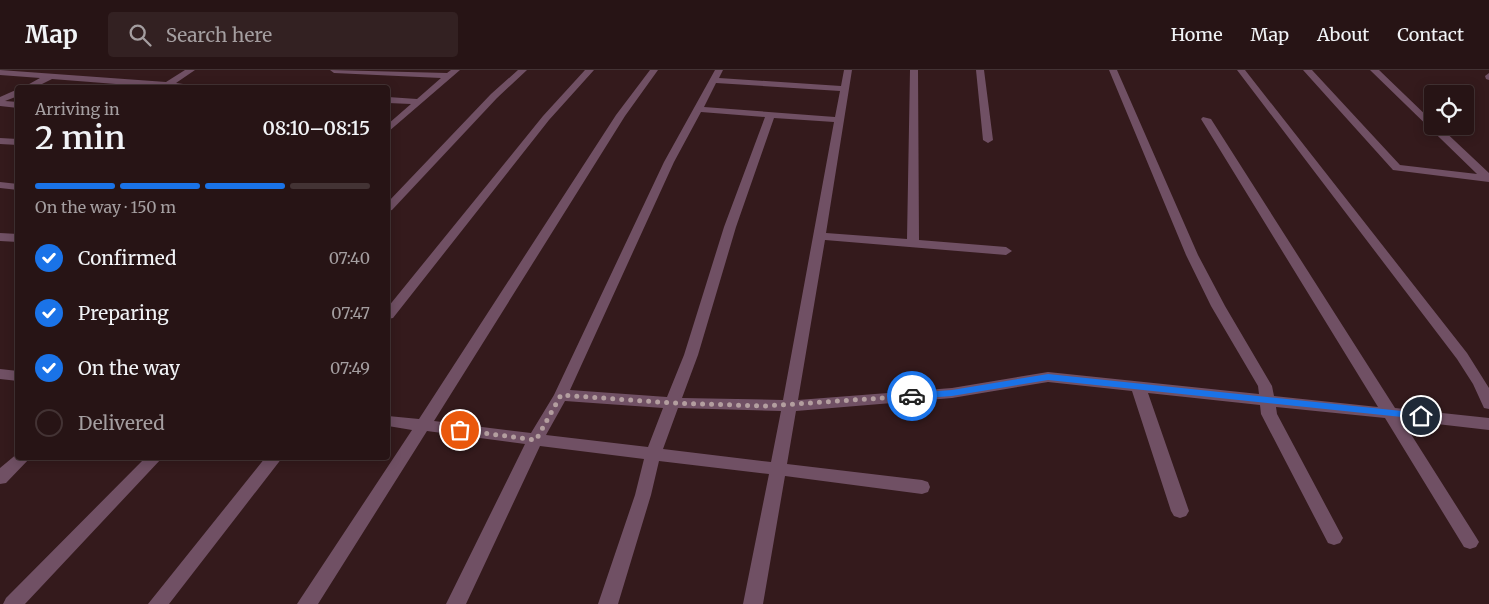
<!DOCTYPE html>
<meta charset="utf-8">
<style>
:root{--surface:#271415;--page:#332122;--text:#f1f3f6;--muted:#a49ea0;--line:#433334;--accent:#1a73e8}
body{margin:0;font-family:Merriweather,serif;background:var(--page);color:var(--text);height:100vh;display:flex;flex-direction:column;font-size:19px;white-space:nowrap}
*{box-sizing:border-box;margin:0}
p{font-size:16px;color:var(--muted)}
.icon{flex:none;width:28px;height:28px;fill:none;stroke:currentColor;stroke-width:2;stroke-linecap:round;stroke-linejoin:round}
.map{position:relative;flex:1;overflow:hidden}
.sheet{position:absolute;left:15px;top:15px;width:375px;height:375px;display:flex;flex-direction:column;background:var(--surface);border-radius:5px;box-shadow:0 2px 12px #0003,0 0 0 1px var(--line)}
.sheet>*{flex:none}
.buttons{position:absolute;left:1424px;top:15px;display:grid;gap:10px}
.buttons a{display:grid;place-items:center;width:50px;height:50px;border-radius:5px;background:var(--surface);box-shadow:0 2px 12px #0003,0 0 0 1px var(--line);font-size:25px}
.pin{position:absolute;display:grid;place-items:center;width:42px;height:42px;color:#fff;margin:-21px;border:2px solid #fff;border-radius:50%;box-shadow:0 1px 5px #0007}
.courier{position:absolute;display:grid;place-items:center;width:50px;height:50px;margin:-25px;border:4px solid #1a73e8;border-radius:50%;background:#fff;color:#222;box-shadow:0 1px 6px #0007}
.summary em{font-style:normal;font-weight:600}
.summary div{display:flex;flex-direction:column-reverse}
.summary{display:flex;align-items:center;justify-content:space-between;height:85px;padding:0 20px}
h1{font-size:32px;font-weight:600;line-height:38px}
.bar{display:grid;grid-template-columns:repeat(4,1fr);gap:8px 5px;align-content:center;height:60px;padding:0 20px}
.bar i{height:6px;border-radius:4px;background:var(--line)}
.bar .current{background:var(--accent)}
.bar p{grid-column:span 4}
ol{padding:0 20px;list-style:none}
li{display:flex;align-items:center;gap:15px;height:55px}
li p{margin-inline-start:auto}
li .icon{padding:5px;border-radius:50%;background:var(--accent);color:#fff;stroke-width:4}
li:last-child{color:var(--muted)}
li i{width:28px;height:28px;border:2px solid var(--line);border-radius:50%}
header{display:flex;align-items:center;gap:30px;box-sizing:border-box;height:70px;padding:0 25px;background:var(--surface);border-bottom:1px solid var(--line)}
header strong{font-size:24px}
nav{display:flex;gap:28px;margin-inline-start:auto;font-size:18px}
.search{width:350px;height:45px;background:var(--page);display:flex;align-items:center;gap:12px;box-sizing:border-box;padding:0 18px;border-radius:5px;color:var(--muted);font-size:19px}
.map>svg:first-child{display:block}
.lines{fill:none;stroke-linecap:round;stroke-linejoin:round}
.minor{fill:#705064;fill-rule:evenodd}
.route{fill:#1a73e8}
.done{stroke:#b39e9f;stroke-width:5;stroke-dasharray:0 9}
</style>
<header>
<strong>Map</strong>
<div class="search"><svg class="icon" aria-label="search" viewBox="0 0 24 24"><circle cx="10" cy="10" r="6"/><path d="M15 15l6 6"/></svg>Search here</div>
<nav><a>Home</a><a>Map</a><a>About</a><a>Contact</a></nav>
</header>
<div class="map">
<svg width="1489" height="534" viewBox="0 0 1489 534">
<rect width="100%" height="100%" fill="#341a1c"/>
<g class="lines">
<path class="minor" d="M 0,0 L 166,12 L 185,0 L 195,0 L 176,13 L 212,18 L 167,18 L 52,9 L 34,18 L 22,18 L 40,8 L 0,5 Z
M 330,0 L 447,3 L 451,0 L 460,0 L 388,62 L 388,54 L 411,34 L 388,33 L 388,27 L 417,29 L 441,8 L 334,3 Z
M 518,0 L 527,0 L 497,28 L 392,140 L 388,141 L 388,132 L 491,24 Z
M 585,0 L 594,0 L 549,50 L 393,248 L 388,249 L 388,237 L 543,46 Z
M 650,0 L 658,0 L 625,46 L 434,351 L 531,363 L 554,325 L 664,92 L 715,0 L 723,0 L 719,8 L 841,16 L 844,0 L 852,0 L 826,163 L 907,169 L 910,0 L 918,0 L 919,170 L 1006,177 L 1012,181 L 1006,185 L 825,170 L 798,330 L 952,318 L 1048,302 L 1259,324 L 1258,316 L 1211,236 L 1186,185 L 1109,0 L 1117,0 L 1198,185 L 1225,236 L 1272,316 L 1274,326 L 1378,337 L 1201,49 L 1203,47 L 1211,49 L 1395,338 L 1489,348 L 1489,360 L 1402,350 L 1476,467 L 1479,472 L 1476,477 L 1470,479 L 1464,477 L 1385,348 L 1276,337 L 1277,344 L 1343,468 L 1340,473 L 1334,475 L 1328,473 L 1261,344 L 1260,335 L 1148,323 L 1189,441 L 1186,446 L 1180,448 L 1174,446 L 1171,441 L 1132,321 L 1048,312 L 952,328 L 796,341 L 787,394 L 922,410 L 928,412 L 930,417 L 928,422 L 922,424 L 785,406 L 763,534 L 743,534 L 769,404 L 659,391 L 651,425 L 618,534 L 598,534 L 635,425 L 644,389 L 540,376 L 466,534 L 446,534 L 525,374 L 427,361 L 318,534 L 297,534 L 412,360 L 388,356 L 388,346 L 419,349 L 616,45 ZM 716,13 L 840,21 L 835,47 L 704,37 ZM 701,42 L 765,47 L 724,157 L 684,285 L 667,327 L 570,320 L 674,92 ZM 774,48 L 834,52 L 783,330 L 682,328 L 698,285 L 736,157 ZM 565,331 L 663,338 L 648,377 L 546,365 ZM 678,338 L 781,341 L 771,392 L 663,379 Z
M 976,0 L 984,0 L 993,70 L 988,73 L 983,70 Z
M 1237,0 L 1245,0 L 1467,283 L 1489,318 L 1489,339 L 1484,338 L 1473,314 L 1457,289 Z
M 1303,0 L 1312,0 L 1400,95 L 1477,104 L 1370,0 L 1379,0 L 1432,51 L 1432,56 L 1439,56 L 1489,103 L 1489,112 L 1393,100 Z
M 1489,3 L 1489,10 L 1486,9 L 1485,6 Z
M 18,19 L 18,26 L 5,31 L 18,32 L 18,38 L 0,36 L 0,27 Z
M 0,68 L 18,69 L 18,75 L 0,74 Z
M 0,112 L 18,114 L 18,120 L 0,118 Z
M 0,163 L 18,164 L 18,172 L 0,171 Z
M 0,299 L 18,301 L 18,311 L 0,309 Z
M 18,383 L 18,388 L 30,388 L 6,413 L 0,414 L 0,398 Z
M 145,388 L 162,388 L 25,534 L 3,534 L 6,528 Z
M 265,388 L 282,388 L 169,534 L 148,534 Z"/>
</g>
<path class="route" d="M 1048,304 L 1421,343 L 1426,346 L 1421,349 L 1048,310 L 952,326 L 912,329 L 908,326 L 912,323 L 952,320 Z"/>
<g class="lines">
<path class="done" d="M 460,360 L 536,370 L 561,325 L 672,333 L 765,336 L 912,326"/>
</g>
</svg>
<div class="buttons">
<a><svg class="icon" aria-label="locate" viewBox="0 0 24 24"><circle cx="12" cy="12" r="6"/><path d="M12 2v4M12 18v4M2 12h4M18 12h4"/></svg></a>
</div>
<div class="pin" style="left:460px;top:360px;background:#ea580c"><svg class="icon" aria-label="bag" viewBox="0 0 24 24"><path d="M5 8h14l-1 12H6zM9 8a3 3 0 0 1 6 0"/></svg></div>
<div class="pin" style="left:1421px;top:346px;background:#1f2937"><svg class="icon" aria-label="home" viewBox="0 0 24 24"><path d="M3 11l9-7 9 7M6 9v11h12V9"/></svg></div>
<div class="courier" style="left:912px;top:326px"><svg class="icon" aria-label="car" viewBox="0 0 24 24"><path d="M5 17H2v-5l4-1 3-4h7l3 4 3 1v5h-3M9 17h6M6 11h13"/><circle cx="7" cy="17" r="2"/><circle cx="17" cy="17" r="2"/></svg></div>
<section class="sheet">
<div class="summary"><div><h1>2 min</h1><p>Arriving in</p></div><em>08:10–08:15</em></div>
<div class="bar"><i class="current"></i><i class="current"></i><i class="current"></i><i></i><p>On the way · 150 m</p></div>
<ol>
<li><svg class="icon" aria-label="check" viewBox="0 0 24 24"><path d="M5 12l5 5 9-10"/></svg>Confirmed<p>07:40</p></li>
<li><svg class="icon" aria-label="check" viewBox="0 0 24 24"><path d="M5 12l5 5 9-10"/></svg>Preparing<p>07:47</p></li>
<li><svg class="icon" aria-label="check" viewBox="0 0 24 24"><path d="M5 12l5 5 9-10"/></svg>On the way<p>07:49</p></li>
<li><i></i>Delivered</li>
</ol>
</section>
</div>
